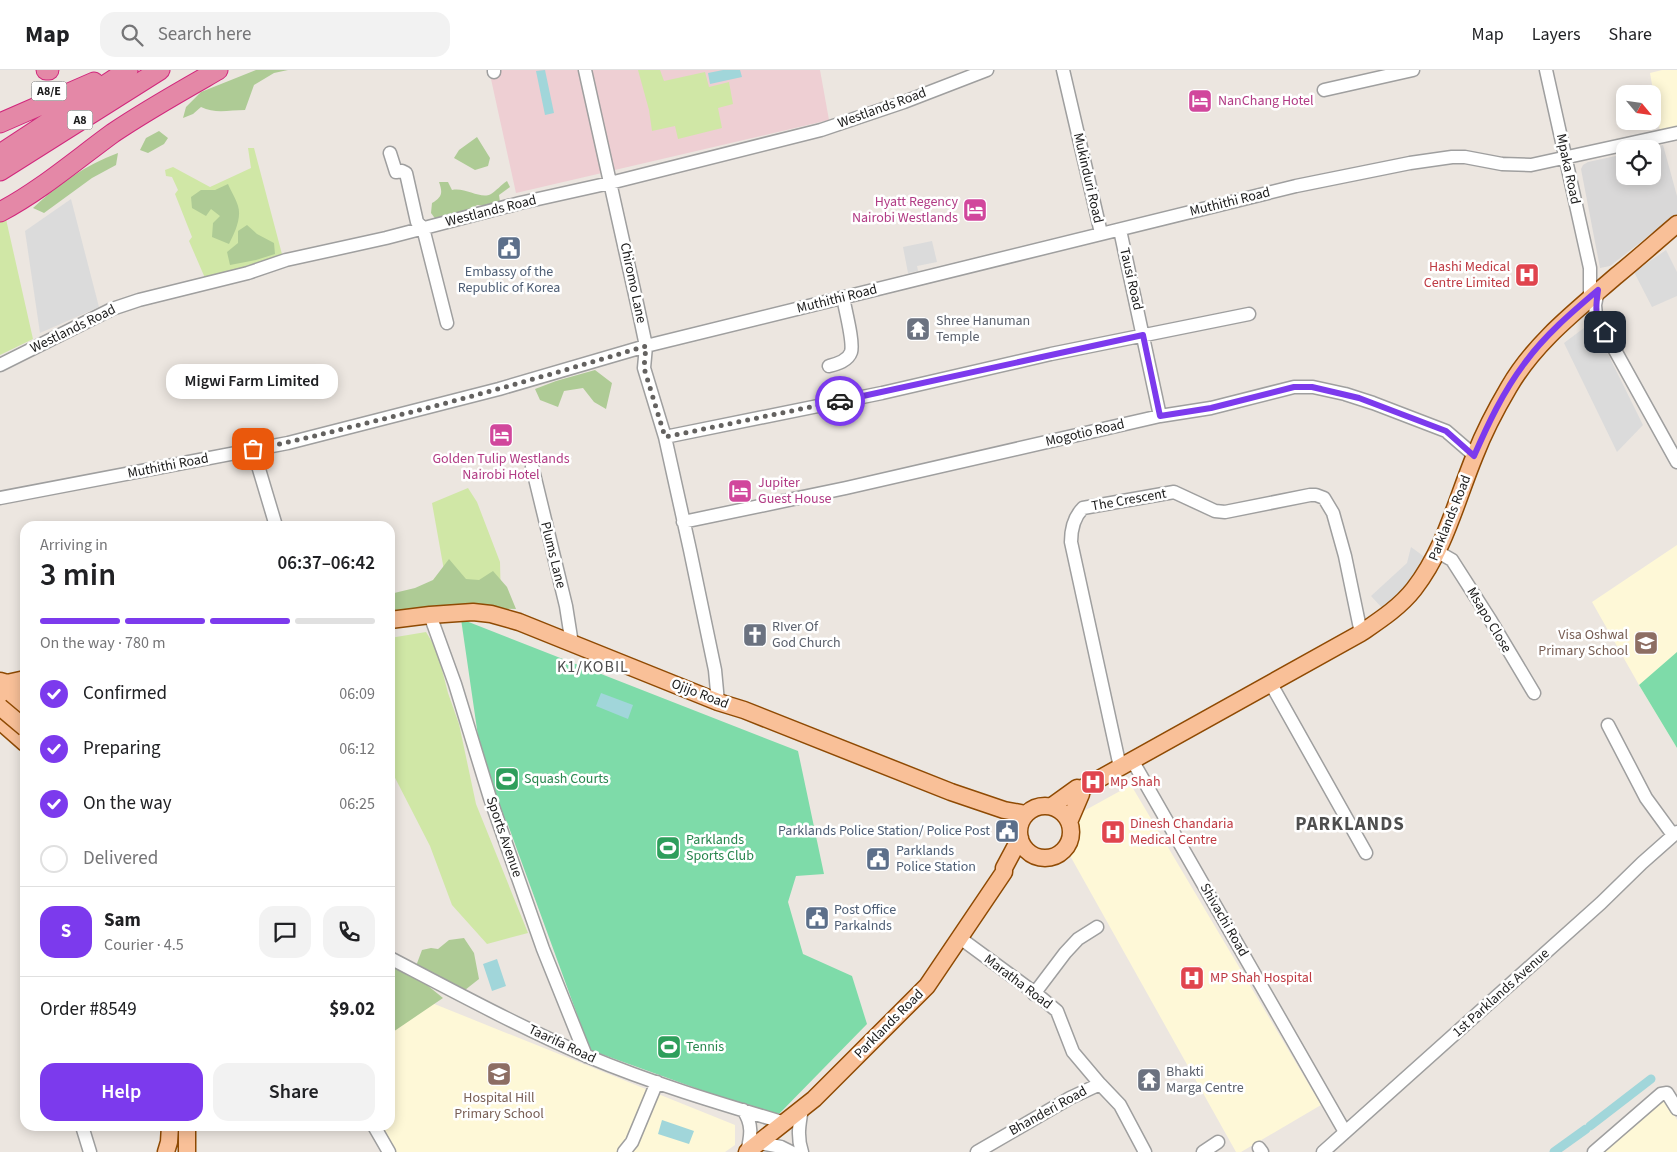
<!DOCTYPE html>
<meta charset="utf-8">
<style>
:root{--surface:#fff;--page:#f2f2f2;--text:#202124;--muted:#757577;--line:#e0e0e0;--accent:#7c3aed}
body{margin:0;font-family:"Source Sans 3",sans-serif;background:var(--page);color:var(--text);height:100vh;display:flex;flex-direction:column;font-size:19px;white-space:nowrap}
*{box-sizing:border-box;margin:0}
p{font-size:16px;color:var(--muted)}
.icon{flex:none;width:28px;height:28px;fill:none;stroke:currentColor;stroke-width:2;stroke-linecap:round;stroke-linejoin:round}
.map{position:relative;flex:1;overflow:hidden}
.sheet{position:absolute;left:20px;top:451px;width:375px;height:610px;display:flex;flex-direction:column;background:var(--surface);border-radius:15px;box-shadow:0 2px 12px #0003}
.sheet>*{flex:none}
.needle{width:32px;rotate:119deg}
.fabs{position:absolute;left:1616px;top:15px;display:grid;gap:10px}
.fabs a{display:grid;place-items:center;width:45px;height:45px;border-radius:10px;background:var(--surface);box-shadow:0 2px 12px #0003;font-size:25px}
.pin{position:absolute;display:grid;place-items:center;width:42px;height:42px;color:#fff;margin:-21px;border-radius:10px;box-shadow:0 2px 8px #0006}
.courier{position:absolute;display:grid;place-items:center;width:50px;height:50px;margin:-25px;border:4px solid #7c3aed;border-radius:50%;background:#fff;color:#222;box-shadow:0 1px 6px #0007}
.bubble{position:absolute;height:35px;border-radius:15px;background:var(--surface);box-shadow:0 2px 12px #0003;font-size:16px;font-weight:600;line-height:35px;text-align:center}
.headline em{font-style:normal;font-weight:600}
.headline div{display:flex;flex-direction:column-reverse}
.headline{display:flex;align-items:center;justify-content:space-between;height:85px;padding:0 20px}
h1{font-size:32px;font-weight:600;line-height:38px}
.bar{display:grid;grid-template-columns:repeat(4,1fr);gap:8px 5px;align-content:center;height:60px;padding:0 20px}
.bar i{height:6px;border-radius:4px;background:var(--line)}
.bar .active{background:var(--accent)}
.bar p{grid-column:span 4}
.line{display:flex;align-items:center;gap:12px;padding:0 20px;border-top:1px solid var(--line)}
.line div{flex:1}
.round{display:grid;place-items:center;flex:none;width:52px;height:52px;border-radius:15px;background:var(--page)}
ol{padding:0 20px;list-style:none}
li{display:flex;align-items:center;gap:15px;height:55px}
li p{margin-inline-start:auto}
li .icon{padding:5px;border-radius:50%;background:var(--accent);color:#fff;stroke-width:4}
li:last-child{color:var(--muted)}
li i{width:28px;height:28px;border:2px solid var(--line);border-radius:50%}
.primary-button{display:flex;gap:10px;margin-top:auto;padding:10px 20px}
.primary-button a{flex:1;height:58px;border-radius:15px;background:var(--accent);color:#fff;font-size:20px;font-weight:600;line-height:58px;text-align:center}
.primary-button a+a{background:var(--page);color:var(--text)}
header{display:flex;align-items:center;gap:30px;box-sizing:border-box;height:70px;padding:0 25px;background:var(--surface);border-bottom:1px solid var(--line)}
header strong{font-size:24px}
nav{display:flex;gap:28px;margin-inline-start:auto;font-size:18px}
.search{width:350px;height:45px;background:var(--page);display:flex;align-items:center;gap:12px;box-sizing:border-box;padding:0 18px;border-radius:15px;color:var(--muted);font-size:19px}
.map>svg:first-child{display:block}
.residential{fill:#d9d8d8}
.commercial{fill:#eecfd3}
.education{fill:#fef8d7}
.grass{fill:#d0e7a6}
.forest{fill:#aecb95}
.pitch{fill:#7edba9}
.parking{fill:#dbdbdb}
.water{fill:#a1d6da}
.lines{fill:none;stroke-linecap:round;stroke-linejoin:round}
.canal{stroke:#a1d6da;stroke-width:9}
.minor-casing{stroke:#9f9f9f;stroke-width:15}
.major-casing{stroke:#8f4a03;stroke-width:19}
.highway-casing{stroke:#d1277c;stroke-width:21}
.minor{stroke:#fff;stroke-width:12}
.major{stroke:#f9c098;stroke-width:16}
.highway{stroke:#e488a7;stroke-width:19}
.major-bridge-casing{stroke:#8f4a03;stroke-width:19;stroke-linecap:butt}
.major-bridge{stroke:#f9c098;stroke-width:16}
.done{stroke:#646260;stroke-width:5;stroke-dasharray:0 9}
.route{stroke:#7c3aed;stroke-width:6}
.labels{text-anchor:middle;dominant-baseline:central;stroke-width:5;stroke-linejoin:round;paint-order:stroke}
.shield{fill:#fff;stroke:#5f5f5f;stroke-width:1}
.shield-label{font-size:12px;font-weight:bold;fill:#1b1b1b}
.hotel-label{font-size:14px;fill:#b23c85;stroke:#fff;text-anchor:start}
.street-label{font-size:14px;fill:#1b1b1b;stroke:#fff}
.health-label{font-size:14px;fill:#be3a42;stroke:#fff;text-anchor:start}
.service-label{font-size:14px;fill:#4e5e75;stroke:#fff;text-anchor:start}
.worship-label{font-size:14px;fill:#5b616d;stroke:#fff;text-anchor:start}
.education-label{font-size:14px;fill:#785e54;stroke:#fff;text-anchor:end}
.leisure-label{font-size:14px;fill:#27864d;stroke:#fff;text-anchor:start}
.quarter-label{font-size:16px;letter-spacing:1px;fill:#4e4e4e;stroke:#fff}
.district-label{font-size:19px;font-weight:bold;letter-spacing:1px;fill:#4e4e4e;stroke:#fff}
</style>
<header>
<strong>Map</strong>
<div class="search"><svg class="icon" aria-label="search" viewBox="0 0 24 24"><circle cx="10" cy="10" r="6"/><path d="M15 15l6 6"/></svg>Search here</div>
<nav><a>Map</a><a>Layers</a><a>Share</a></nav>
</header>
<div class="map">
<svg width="1677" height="1082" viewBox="0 0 1677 1082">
<rect width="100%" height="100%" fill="#ece6e0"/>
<path class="residential" d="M 1663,75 L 1677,126 L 1677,144 L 1610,196 L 1600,198 L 1581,99 L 1583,95 L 1588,92 L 1625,84 L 1625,106 L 1652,106 L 1652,79 L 1647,79 Z"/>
<path class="commercial" d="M 489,0 L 820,0 L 829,50 L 516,123 Z"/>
<path class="education" d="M 1662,0 L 1677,0 L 1677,58 L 1660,61 L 1650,3 Z
M 1677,475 L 1677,678 L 1639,615 L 1592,532 Z
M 1131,715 L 1321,1035 L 1241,1082 L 1236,1082 L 1068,782 L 1082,742 Z
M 427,931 L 735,1055 L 735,1075 L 725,1082 L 395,1082 L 380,1056 L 390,1056 L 390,953 Z
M 1665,1029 L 1677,1050 L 1677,1082 L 1603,1082 Z"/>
<path class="grass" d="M 638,0 L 660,0 L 664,11 L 705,2 L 709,17 L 729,12 L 733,34 L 718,38 L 722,58 L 678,69 L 675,56 L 652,61 L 649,40 Z
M 248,78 L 254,78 L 283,188 L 205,208 L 189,171 L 192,167 L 175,124 L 178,120 L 172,107 L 166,106 L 165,100 L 173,97 L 210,117 L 251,98 Z
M 6,149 L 33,269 L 0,285 L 0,151 Z
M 468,418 L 477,432 L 500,492 L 501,533 L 450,534 L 432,433 Z
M 426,562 L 437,580 L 448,623 L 459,654 L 476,734 L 528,863 L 487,874 L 452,835 L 430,776 L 390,698 L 390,568 Z"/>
<path class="forest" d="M 256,0 L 288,0 L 274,3 L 254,15 L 245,40 C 229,40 215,44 201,37 L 193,44 L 183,48 L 186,37 L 201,22 Z
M 159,61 L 168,68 L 164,74 L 148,83 L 140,80 L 146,68 Z
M 477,67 L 490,88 L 488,96 L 475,100 L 454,88 L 459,80 Z
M 118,83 L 116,95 L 92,108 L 44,143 L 33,138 C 60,113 84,96 118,83 Z
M 507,111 L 510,117 L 499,125 L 500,132 L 491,136 L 477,135 L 468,141 L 437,151 L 431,143 L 432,133 C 442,127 443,123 439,112 L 448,112 L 452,120 C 466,117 481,130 491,124 C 496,121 501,115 507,111 Z
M 228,114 C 231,121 236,129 238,136 C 242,148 234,164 229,174 L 212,167 L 213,153 L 220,146 L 211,139 L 206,146 L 192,138 L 191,127 L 201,120 L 215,120 Z
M 247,155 L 257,164 L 274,173 L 275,184 L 256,190 L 230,195 L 227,182 L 238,173 L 238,161 Z
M 595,300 L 612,313 L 606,339 L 594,332 L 583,318 L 564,321 L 558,337 L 540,330 L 535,319 L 556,311 Z
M 449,489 L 466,509 L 479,510 L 493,501 L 507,517 L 516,539 L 466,538 L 439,535 L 401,541 L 390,541 L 390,524 L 415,518 L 433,510 Z
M 464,868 L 474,883 L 479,909 L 465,920 L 416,896 L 422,880 L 431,878 L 438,879 L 449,870 Z
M 390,885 L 443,928 L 390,964 Z"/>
<path class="pitch" d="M 461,549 L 798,681 L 824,804 L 796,806 L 788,832 L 803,884 L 852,906 L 867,954 L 776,1047 L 590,980 L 507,752 L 486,721 Z
M 1677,582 L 1677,678 L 1639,615 Z"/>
<path class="parking" d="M 71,129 L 99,237 L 40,263 L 25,161 Z
M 932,171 L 937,192 L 917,196 L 918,201 L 908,203 L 903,177 Z
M 1666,180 L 1677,202 L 1677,226 L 1652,237 L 1634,202 Z
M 1592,252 L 1643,355 L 1617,382 L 1564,273 Z
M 1411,477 L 1426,488 L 1411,513 L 1383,539 L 1371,526 L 1407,493 Z"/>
<path class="water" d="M 545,0 L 554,43 L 545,45 L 536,1 Z
M 723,0 L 740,0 L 742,7 L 710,14 L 708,3 Z
M 601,623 L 633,635 L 628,649 L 596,636 Z
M 497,889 L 506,916 L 492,921 L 483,894 Z
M 662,1050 L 694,1061 L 689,1074 L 658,1064 Z"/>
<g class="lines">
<path class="canal" d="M 1590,1056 L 1651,1009
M 1554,1082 L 1586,1059"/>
<defs>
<path id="minor" d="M 494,0 L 494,2
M 585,0 L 638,238 L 646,276 L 644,298 L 665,367 L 690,480 L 715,600 L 718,632
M 1063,0 L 1101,163
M 1546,0 L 1590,198 L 1590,226
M 1324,20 L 1413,0
M 390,83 L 396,102 L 402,101 L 406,103 L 417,152 L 423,158 L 447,253
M 1120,160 L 1160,346
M 1598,220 L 1595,235 L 1596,246 L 1677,392
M 0,295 L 112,239 L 139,230 L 248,203 L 286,190 L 386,168 L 520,133 L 610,113 L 821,60 L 904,32 L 987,0
M 829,296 C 837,294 848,291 851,282 C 854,272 845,239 843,227
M 665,367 L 882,323 L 1051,284 L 1249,244
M 253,379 L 276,456
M 532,396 L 566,536 L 572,574
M 0,428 L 288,373 L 499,319 L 646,276 L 1296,116 L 1410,93 L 1452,87 L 1465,87 L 1502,94 L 1531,95 L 1677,63
M 683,452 L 846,418 L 1160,346 L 1211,338 L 1294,317 L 1313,317 L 1345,324 L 1373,333 L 1446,361 L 1475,386
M 1438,482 L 1452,490 L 1491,551 L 1534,623
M 430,545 L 455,614 L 490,728 L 543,879 L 586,986
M 1271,614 L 1366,783
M 1608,655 L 1646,728 L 1673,765
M 1132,690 L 1345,1062
M 1120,697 L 1071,472 C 1071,459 1074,447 1083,438 L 1174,422 L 1215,441 L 1225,442 L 1310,425 L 1316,425 L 1324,428 L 1333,443 L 1345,486 L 1361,563
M 960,868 L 1039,926 L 1057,941 L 1073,982 L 1100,1014
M 390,888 C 455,922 520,957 587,986 C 651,1013 718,1033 785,1053
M 1034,924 L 1065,883 L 1078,869 L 1097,857
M 743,1040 C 753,1054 751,1066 747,1082
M 82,1056 L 90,1082
M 374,1056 L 389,1082
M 760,1073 L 781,1077 L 791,1082
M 1259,1078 L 1262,1082
M 624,1082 L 632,1072 L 657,1012
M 802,1082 C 797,1067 799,1055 802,1039
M 977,1082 L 1070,1028 L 1100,1014 L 1120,1035 L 1145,1082
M 1203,1082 L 1218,1072
M 1323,1082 L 1601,833 L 1642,793 L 1677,762
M 1594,1082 L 1661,1024 L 1667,1023 L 1677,1039"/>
<path id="major" d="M 390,550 L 430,545 L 473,542 L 491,544 L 519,552 L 718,632 L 744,640 L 951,722 L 1004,740 L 1026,744
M 0,611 L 7,613 L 25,609
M 0,618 L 2,620 L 4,629 L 25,642
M 4,635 L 4,629 L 25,623
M 0,651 L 25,673
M 1052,736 L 1077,718 L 1081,719 L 1361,563 C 1380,550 1400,537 1414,519 C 1445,479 1456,431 1475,385 C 1484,362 1496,339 1509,317 C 1535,272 1577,240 1616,206 C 1637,189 1657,171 1677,154
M1019 762a26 26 0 1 1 52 0a26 26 0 1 1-52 0Z
M 1069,752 L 1081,724 L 1081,719
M 166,1082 L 169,1072 L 170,1056
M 187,1082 L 187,1056
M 747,1082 L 814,1029 L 927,916 L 1004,802 L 1004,798 L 1020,768"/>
<path id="highway" d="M 46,0 L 49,0
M 0,53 L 94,12
M 0,84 L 128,0
M 0,101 L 160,0
M 0,142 C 40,121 76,90 113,63 C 147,40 183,20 218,0"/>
</defs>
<use href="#minor" class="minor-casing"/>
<use href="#major" class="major-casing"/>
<use href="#highway" class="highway-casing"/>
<use href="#minor" class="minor"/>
<use href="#major" class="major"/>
<use href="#highway" class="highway"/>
<defs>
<path id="major-bridge" d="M 0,637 L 25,658"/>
</defs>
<use href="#major-bridge" class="major-bridge-casing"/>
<use href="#major-bridge" class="major-bridge"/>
</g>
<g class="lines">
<path class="done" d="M 253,379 C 294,372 334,361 375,351 C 466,329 556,303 646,276 L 644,298 L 665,367 L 840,331"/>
<path class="route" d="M 840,331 L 1143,265 L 1160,346 L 1211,338 L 1294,317 L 1312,317 L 1359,328 L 1446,361 L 1474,386 C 1488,354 1503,322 1524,294 C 1544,266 1572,242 1598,220 C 1595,241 1595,243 1605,262"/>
</g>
<defs>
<symbol id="hotel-square" viewBox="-11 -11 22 22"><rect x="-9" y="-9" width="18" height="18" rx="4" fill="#d1479c" stroke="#fff"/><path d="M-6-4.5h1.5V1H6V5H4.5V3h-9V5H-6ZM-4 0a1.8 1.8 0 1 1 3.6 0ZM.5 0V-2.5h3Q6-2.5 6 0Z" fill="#fff"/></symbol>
<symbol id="civic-square" viewBox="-11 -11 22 22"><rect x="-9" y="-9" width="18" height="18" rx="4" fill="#5c6f8a" stroke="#fff"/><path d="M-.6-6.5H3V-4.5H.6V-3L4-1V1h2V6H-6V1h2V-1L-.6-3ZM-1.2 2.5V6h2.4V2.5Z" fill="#fff"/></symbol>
<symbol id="hospital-square" viewBox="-11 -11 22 22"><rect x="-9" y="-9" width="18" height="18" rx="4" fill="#e0444e" stroke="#fff"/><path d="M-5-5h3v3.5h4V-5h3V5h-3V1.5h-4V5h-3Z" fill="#fff"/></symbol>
<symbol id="temple-square" viewBox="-11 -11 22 22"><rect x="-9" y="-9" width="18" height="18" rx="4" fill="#6b7280" stroke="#fff"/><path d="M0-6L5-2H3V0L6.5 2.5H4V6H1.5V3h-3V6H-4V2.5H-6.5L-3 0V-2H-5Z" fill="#fff"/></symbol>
<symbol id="church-square" viewBox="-11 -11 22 22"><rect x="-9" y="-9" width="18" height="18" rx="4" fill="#6b7280" stroke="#fff"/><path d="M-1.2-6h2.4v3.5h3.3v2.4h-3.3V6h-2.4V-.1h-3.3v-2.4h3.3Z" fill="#fff"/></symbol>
<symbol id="school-square" viewBox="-11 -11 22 22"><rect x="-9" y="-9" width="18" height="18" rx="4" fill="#8d6e63" stroke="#fff"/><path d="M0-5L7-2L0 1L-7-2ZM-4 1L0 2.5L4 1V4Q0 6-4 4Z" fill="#fff"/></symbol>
<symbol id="stadium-square" viewBox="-11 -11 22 22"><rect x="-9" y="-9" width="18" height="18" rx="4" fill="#2e9e5b" stroke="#fff"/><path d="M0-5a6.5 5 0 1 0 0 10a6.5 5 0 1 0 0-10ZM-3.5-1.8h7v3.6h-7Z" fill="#fff"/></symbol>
</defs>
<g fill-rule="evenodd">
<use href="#hotel-square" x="1186" y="17" width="28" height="28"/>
<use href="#hotel-square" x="961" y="126" width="28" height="28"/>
<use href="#civic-square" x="495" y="164" width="28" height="28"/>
<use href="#hospital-square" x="1513" y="191" width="28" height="28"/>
<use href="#temple-square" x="904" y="245" width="28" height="28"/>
<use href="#hotel-square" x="487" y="351" width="28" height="28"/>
<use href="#hotel-square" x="726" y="407" width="28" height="28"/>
<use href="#church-square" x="741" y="551" width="28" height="28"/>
<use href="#school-square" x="1632" y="559" width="28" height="28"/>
<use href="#stadium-square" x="493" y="695" width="28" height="28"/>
<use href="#hospital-square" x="1079" y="698" width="28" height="28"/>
<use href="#civic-square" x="993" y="747" width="28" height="28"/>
<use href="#hospital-square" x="1099" y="748" width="28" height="28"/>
<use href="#stadium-square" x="654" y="764" width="28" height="28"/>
<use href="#civic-square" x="864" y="775" width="28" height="28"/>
<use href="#civic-square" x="803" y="834" width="28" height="28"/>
<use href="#hospital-square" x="1178" y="894" width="28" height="28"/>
<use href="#stadium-square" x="655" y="963" width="28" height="28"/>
<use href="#school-square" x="485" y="990" width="28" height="28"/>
<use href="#temple-square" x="1135" y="996" width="28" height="28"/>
</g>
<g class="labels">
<g class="shield">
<rect x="31.5" y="11.5" width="35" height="19" rx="4"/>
<rect x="67.5" y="40.5" width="25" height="19" rx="4"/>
</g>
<g class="shield-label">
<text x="49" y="21">A8/E</text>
<text x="80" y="50">A8</text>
</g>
<g class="hotel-label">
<text x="1218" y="31">NanChang Hotel</text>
<text x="958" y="132" text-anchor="end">Hyatt Regency<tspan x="958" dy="16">Nairobi Westlands</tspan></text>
<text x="501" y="389" text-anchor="middle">Golden Tulip Westlands<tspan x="501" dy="16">Nairobi Hotel</tspan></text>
<text x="758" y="413">Jupiter<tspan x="758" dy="16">Guest House</tspan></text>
</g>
<g class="street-label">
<text transform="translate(882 38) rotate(-20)">Westlands Road</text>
<text transform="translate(1568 99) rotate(78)">Mpaka Road</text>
<text transform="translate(1088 108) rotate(77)">Mukinduri Road</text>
<text transform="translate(1230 132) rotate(-14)">Muthithi Road</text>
<text transform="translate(491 141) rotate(-14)">Westlands Road</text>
<text transform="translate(1131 209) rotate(77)">Tausi Road</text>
<text transform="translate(633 213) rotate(78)">Chiromo Lane</text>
<text transform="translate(837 229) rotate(-14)">Muthithi Road</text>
<text transform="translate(73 259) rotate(-26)">Westlands Road</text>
<text transform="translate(1085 363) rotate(-13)">Mogotio Road</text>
<text transform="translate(168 396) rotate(-11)">Muthithi Road</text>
<text transform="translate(1129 430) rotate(-10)">The Crescent</text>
<text transform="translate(1450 448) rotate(-68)">Parklands Road</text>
<text transform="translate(553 485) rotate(76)">Plums Lane</text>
<text transform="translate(1489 550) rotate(59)">Msapo Close</text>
<text transform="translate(700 624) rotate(21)">Ojijo Road</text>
<text transform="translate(504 767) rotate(71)">Sports Avenue</text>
<text transform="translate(1224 850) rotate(60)">Shivachi Road</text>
<text transform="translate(1018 912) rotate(37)">Maratha Road</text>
<text transform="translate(1501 923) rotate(-42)">1st Parklands Avenue</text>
<text transform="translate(889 954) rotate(-45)">Parklands Road</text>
<text transform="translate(562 974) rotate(25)">Taarifa Road</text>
<text transform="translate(1048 1041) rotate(-29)">Bhanderi Road</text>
</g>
<g class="health-label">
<text x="1510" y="197" text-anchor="end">Hashi Medical<tspan x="1510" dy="16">Centre Limited</tspan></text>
<text x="1110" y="712">Mp Shah</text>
<text x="1130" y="754">Dinesh Chandaria<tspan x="1130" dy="16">Medical Centre</tspan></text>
<text x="1210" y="908">MP Shah Hospital</text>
</g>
<g class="service-label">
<text x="509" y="202" text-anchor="middle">Embassy of the<tspan x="509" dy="16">Republic of Korea</tspan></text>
<text x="990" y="761" text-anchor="end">Parklands Police Station/ Police Post</text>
<text x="896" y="781">Parklands<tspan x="896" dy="16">Police Station</tspan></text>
<text x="834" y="840">Post Office<tspan x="834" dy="16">Parkalnds</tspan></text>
</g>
<g class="worship-label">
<text x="936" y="251">Shree Hanuman<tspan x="936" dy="16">Temple</tspan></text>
<text x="772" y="557">RIver Of<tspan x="772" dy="16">God Church</tspan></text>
<text x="1166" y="1002">Bhakti<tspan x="1166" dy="16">Marga Centre</tspan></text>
</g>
<g class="education-label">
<text x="1628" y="565">Visa Oshwal<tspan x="1628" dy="16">Primary School</tspan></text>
<text x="499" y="1028" text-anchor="middle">Hospital Hill<tspan x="499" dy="16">Primary School</tspan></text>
</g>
<g class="leisure-label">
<text x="524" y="709">Squash Courts</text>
<text x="686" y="770">Parklands<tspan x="686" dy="16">Sports Club</tspan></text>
<text x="686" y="977">Tennis</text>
</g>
<g class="quarter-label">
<text x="593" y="597">K1/KOBIL</text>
</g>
<g class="district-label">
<text x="1350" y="754">PARKLANDS</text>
</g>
</g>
</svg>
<div class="fabs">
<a><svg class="needle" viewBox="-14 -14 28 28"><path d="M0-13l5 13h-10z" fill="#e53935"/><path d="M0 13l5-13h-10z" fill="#757577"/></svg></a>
<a><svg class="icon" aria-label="locate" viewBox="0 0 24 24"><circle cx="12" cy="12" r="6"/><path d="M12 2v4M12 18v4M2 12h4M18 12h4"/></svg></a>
</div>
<div class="pin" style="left:253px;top:379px;background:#ea580c"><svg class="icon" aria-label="bag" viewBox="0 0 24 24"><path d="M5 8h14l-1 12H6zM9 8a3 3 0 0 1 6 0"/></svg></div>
<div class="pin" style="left:1605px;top:262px;background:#1f2937"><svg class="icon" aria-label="home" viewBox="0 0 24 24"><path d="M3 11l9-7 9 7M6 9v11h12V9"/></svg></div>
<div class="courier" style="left:840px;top:331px"><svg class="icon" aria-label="car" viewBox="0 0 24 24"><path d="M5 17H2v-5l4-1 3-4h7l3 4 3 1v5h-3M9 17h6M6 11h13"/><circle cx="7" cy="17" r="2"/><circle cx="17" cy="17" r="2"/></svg></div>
<div class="bubble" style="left:166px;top:294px;width:172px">Migwi Farm Limited</div>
<section class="sheet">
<div class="headline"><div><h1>3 min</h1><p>Arriving in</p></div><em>06:37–06:42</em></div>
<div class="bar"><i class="active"></i><i class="active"></i><i class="active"></i><i></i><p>On the way · 780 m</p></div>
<ol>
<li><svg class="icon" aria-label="check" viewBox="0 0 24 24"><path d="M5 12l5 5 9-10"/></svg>Confirmed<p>06:09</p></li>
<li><svg class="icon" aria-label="check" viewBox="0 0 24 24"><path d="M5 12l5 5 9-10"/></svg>Preparing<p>06:12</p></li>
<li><svg class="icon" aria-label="check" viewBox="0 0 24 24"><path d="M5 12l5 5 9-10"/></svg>On the way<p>06:25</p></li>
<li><i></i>Delivered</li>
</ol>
<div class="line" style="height:90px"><b class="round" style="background:var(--accent);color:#fff">S</b><div><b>Sam</b><p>Courier · 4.5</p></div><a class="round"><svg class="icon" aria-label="chat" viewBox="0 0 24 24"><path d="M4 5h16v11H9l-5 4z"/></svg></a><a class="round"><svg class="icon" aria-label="phone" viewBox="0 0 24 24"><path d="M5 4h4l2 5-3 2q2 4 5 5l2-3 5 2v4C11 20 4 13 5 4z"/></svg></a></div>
<div class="line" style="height:65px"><div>Order #8549</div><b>$9.02</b></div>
<div class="primary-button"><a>Help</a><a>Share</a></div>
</section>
</div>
